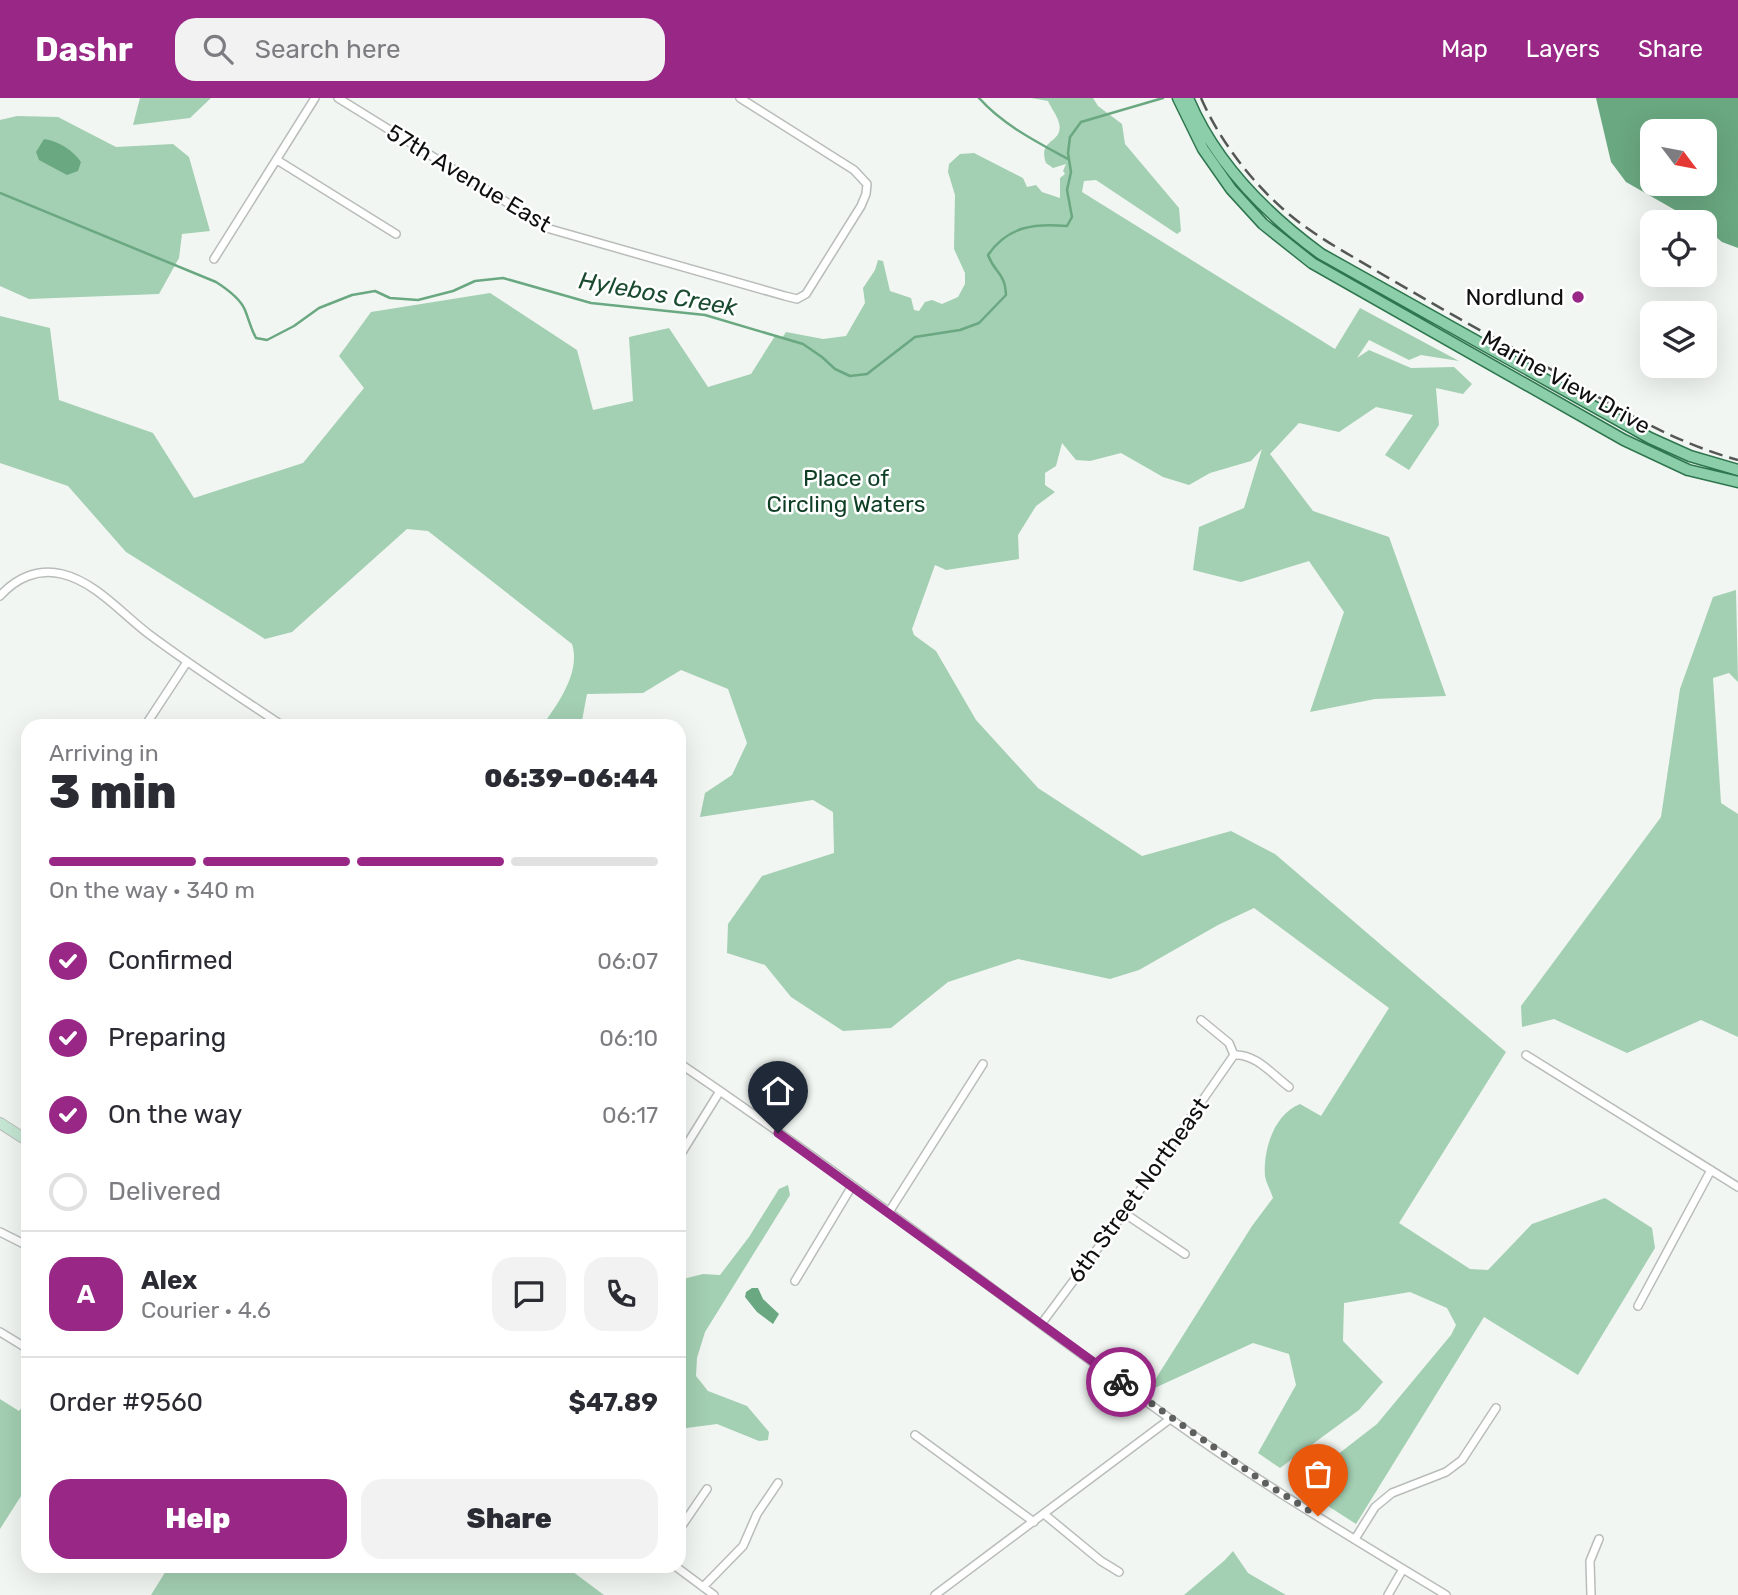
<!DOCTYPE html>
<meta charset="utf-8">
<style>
:root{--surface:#fff;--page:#f2f2f3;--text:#2b2b33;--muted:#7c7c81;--line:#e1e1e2;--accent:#982786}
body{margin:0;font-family:Rubik,sans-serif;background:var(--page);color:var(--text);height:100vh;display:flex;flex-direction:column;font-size:26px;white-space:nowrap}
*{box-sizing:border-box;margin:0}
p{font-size:23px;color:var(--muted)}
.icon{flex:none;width:38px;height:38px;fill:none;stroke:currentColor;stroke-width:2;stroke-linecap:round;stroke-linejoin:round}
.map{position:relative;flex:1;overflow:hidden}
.panel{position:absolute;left:21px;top:621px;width:665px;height:854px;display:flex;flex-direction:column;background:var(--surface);border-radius:21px;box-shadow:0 7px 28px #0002}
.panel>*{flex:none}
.needle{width:46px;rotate:122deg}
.buttons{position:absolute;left:1640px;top:21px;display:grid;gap:14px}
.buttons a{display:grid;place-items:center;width:77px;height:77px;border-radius:14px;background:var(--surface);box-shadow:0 7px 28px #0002;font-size:35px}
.pin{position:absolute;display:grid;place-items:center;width:60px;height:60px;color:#fff;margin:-72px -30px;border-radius:50% 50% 50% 0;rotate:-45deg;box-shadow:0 0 7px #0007}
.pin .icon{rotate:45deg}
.courier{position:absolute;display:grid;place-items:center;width:70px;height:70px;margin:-35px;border:5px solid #982786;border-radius:50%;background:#fff;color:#222;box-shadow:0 2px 9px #0007}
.headline em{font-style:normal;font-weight:800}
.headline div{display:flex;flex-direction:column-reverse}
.headline{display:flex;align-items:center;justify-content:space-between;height:119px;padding:0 28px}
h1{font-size:46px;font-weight:800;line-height:52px}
.bar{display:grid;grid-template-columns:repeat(4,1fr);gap:10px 7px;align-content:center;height:84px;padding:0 28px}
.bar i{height:9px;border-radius:5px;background:var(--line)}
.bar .active{background:var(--accent)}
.bar p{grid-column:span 4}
.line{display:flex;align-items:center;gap:18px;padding:0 28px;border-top:2px solid var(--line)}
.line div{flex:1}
.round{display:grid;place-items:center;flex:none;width:74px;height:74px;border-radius:21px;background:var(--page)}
ol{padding:0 28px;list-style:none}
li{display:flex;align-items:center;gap:21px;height:77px}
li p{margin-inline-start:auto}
li .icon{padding:7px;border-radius:50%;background:var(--accent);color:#fff;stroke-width:4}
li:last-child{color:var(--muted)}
li i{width:38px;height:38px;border:4px solid var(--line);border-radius:50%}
.button{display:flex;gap:14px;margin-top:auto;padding:14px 28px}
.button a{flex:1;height:80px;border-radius:21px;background:var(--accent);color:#fff;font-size:28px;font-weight:800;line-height:80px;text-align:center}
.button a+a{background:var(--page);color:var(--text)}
header{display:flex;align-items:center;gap:42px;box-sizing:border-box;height:98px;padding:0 35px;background:var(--accent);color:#fff}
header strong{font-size:33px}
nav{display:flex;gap:38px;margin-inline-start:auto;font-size:24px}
.search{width:490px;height:63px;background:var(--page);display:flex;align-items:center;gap:18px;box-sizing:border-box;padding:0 24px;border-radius:21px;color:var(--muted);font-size:26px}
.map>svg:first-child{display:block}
.green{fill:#a3cfb2}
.water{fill:#6aa881;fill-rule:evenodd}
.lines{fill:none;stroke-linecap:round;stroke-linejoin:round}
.stream{stroke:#6aa881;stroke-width:2.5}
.street-casing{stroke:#b9bdba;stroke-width:10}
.secondary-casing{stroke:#b9bdba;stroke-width:12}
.primary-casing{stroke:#2e764e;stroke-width:13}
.street{stroke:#fff;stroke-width:7}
.secondary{stroke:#c5e7d4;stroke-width:10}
.primary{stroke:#8cceaa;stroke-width:10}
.rail{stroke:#555755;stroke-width:2.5;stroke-dasharray:14 7;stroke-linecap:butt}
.done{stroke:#5d605e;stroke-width:7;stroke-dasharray:0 12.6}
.route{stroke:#982786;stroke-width:9}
.poi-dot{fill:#982786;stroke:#fff;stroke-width:2.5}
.labels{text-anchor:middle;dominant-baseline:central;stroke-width:5;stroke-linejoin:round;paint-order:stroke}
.street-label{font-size:23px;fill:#0e0f0e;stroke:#fff}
.poi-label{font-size:23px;fill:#0e0f0e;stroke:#fff;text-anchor:end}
.park-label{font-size:23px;fill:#0e3f25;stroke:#fff}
.water-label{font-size:24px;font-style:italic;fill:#1a4a2f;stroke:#fff}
</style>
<header>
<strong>Dashr</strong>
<div class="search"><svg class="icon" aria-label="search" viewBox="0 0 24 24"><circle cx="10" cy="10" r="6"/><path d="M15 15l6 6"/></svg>Search here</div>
<nav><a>Map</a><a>Layers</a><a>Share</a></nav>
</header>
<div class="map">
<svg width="1738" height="1497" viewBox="0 0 1738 1497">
<rect width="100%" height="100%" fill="#f1f6f2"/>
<path class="green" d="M 140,0 L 211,0 L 190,20 L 133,27 Z
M 1031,0 L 1093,0 L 1098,8 L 1122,26 L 1125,46 L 1179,110 L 1181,133 L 1177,136 L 1096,82 L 1084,83 L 1082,94 L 1335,251 L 1360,210 L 1459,263 L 1421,257 L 1409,262 L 1369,242 L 1357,260 L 1369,252 L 1411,270 L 1454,269 L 1472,286 L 1463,296 L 1436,290 L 1439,327 L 1409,372 L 1385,357 L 1413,317 L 1376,309 L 1339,334 L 1299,325 L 1270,356 L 1313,413 L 1389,439 L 1446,598 L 1375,601 L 1310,614 L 1344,514 L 1309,463 L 1241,484 L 1193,472 L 1199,429 L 1244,410 L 1262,351 L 1251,363 L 1210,375 L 1189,387 L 1163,379 L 1121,355 L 1090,363 L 1076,362 L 1062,345 L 1056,368 L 1045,375 L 1045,387 L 1055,394 L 1036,408 L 1018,437 L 1019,461 L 946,472 L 935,467 L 912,531 L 914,537 L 936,553 L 976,622 L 1038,690 L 1142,758 L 1231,733 L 1275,756 L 1506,954 L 1399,1125 L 1470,1171 L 1488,1172 L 1532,1126 L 1605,1100 L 1652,1130 L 1655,1150 L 1578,1277 L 1484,1219 L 1356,1426 L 1297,1388 L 1377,1326 L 1451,1237 L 1456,1227 L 1447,1210 L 1410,1194 L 1344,1205 L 1343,1243 L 1383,1284 L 1359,1312 L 1280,1370 L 1258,1355 L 1296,1287 L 1289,1256 L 1253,1245 L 1148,1293 L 1252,1128 L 1273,1100 C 1271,1093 1266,1085 1265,1078 C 1263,1052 1274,1016 1300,1006 L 1321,1018 L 1389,910 L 1254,810 L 1218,827 L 1139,872 L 1110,881 L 1018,861 L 948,884 L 891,930 L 843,933 L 791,899 L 765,867 L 727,855 L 728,826 L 762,778 L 834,755 L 833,714 L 813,702 L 700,719 L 705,695 L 732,677 L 747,645 L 728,591 L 681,572 L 643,595 L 587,596 L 581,628 L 542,628 C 558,606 581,574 572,546 L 428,433 L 407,431 L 292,534 L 265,541 L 126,454 L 68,388 L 0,365 L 0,218 L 50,230 L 59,302 L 153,335 L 194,400 L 303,365 L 364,290 L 339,258 L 371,214 L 490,195 L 577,252 L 593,312 L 633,303 L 629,239 L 669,230 L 708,289 L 751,276 L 775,238 L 782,240 L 786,234 L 823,241 L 846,238 L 865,205 L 863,190 L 875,172 L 878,162 L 883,163 L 890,193 L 911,200 L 914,212 L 919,213 L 925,204 L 932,202 L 942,206 L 958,199 L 965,186 L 965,175 L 954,151 L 955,97 L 948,74 L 949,66 L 960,56 L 974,55 L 1023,80 L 1027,89 L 1036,87 L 1042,94 L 1060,100 L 1060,80 L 1065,76 L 1063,73 L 1066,66 L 1053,70 L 1046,65 C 1037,40 1064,46 1059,25 C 1057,17 1051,10 1048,3 Z
M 17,18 L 58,19 L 116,49 L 173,46 L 189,59 L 210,133 L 182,136 L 179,160 L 159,196 L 29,201 L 0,188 L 0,22 Z
M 1736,492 L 1738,584 L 1729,575 L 1713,580 L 1721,705 L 1738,716 L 1738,939 L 1701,922 L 1627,955 L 1554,921 L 1522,929 L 1521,908 L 1661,719 L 1680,591 L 1713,499 Z
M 788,1087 L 790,1097 L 705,1234 L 697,1260 L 696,1278 L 708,1293 L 747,1308 L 769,1334 L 768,1342 L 759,1343 L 717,1326 L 679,1331 L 679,1182 L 703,1176 L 720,1177 L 749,1139 L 779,1091 Z
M 0,1301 L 19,1313 L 28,1301 L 28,1387 L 0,1431 Z
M 1233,1453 L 1248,1475 L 1286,1497 L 1184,1497 L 1225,1462 Z
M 169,1468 L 565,1468 L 604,1497 L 151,1497 Z"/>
<path class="water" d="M 1596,0 L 1738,0 L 1738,150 L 1722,144 L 1705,130 L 1704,124 L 1696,124 L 1626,84 L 1611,64 ZM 1704,33 L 1704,86 L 1652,86 L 1652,33 Z
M 44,41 C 58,43 73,52 81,64 L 78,73 L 67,77 L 39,62 L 36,54 Z
M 752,1190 L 758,1190 L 763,1201 L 779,1216 L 773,1226 L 757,1214 L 745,1199 L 746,1194 Z"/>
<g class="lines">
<path class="stream" d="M 979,0 C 1003,27 1037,44 1068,61
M 0,95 L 216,184 C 227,191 240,200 245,212 C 249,222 251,231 256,240 L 267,242 L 294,228 L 319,210 L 352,197 L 375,193 L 390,200 L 418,202 L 453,193 L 475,183 L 503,180 L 591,205 L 705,217 L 803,246 L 822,259 L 835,271 L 850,278 L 867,276 L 915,239 L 960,232 L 979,225 L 1006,197 C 1005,174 995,176 988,157 C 1008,128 1035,125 1067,128 L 1072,119 L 1067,92 L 1071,74 L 1068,55 L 1070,39 L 1081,24 L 1163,0"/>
<defs>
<path id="street" d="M 338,0 L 550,131 L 785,198 L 797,201 L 806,196 L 861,108 L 866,96 L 867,86 L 854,72 L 740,0
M 277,62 L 396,136
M 214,161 L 315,0
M 0,498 C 16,480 38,470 62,476 C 96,484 123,517 150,537 C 193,569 238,598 283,628
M 145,628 L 187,564
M 1201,922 L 1229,945 L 1234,957
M 1234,957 C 1255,955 1273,977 1289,989
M 1526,957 L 1738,1089
M 679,965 C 846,1078 1005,1202 1169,1320 C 1258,1384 1352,1440 1446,1497
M 679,1059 L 720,993
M 889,1114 L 983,966
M 1124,1115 L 1185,1156
M 0,1134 L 28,1148
M 795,1183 L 852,1088
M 1638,1208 L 1711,1072
M 1042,1225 L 1124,1115 L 1234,957
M 0,1234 L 28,1251
M 915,1337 L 1034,1424
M 1044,1416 L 1101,1463 L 1119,1474
M 679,1432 L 707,1391
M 1355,1441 L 1375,1409 L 1392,1395 L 1446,1374 L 1462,1362 L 1496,1310
M 675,1468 L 714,1497
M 703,1489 L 743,1448 L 757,1416 L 778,1385
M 935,1497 L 1170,1321
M 1388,1497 L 1403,1471
M 1591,1497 L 1590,1463 L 1599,1441"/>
<path id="secondary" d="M 0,1025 L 28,1043"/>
<path id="primary" d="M 1178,0 L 1203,51 L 1231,91 L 1263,126 L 1312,165 L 1624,342 L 1688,372 L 1738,384
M 1188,0 C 1215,65 1265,115 1321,156 L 1650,340 L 1690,358 L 1738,372"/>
</defs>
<use href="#street" class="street-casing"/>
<use href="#secondary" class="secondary-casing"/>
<use href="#primary" class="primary-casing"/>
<use href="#street" class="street"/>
<use href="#secondary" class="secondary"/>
<use href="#primary" class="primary"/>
<path class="rail" d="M 1201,0 C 1219,41 1249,81 1283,111 C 1312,137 1347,155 1380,175 C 1425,201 1469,227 1515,251 C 1588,291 1657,340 1738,362"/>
</g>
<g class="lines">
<path class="done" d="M 1121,1284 L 1265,1385 L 1318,1418"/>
<path class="route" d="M 778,1035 L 1121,1284"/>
</g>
<circle class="poi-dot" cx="1578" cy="199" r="7"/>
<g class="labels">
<g class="street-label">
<text transform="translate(469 80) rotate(31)">57th Avenue East</text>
<text transform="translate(1566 284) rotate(29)">Marine View Drive</text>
<text transform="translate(1138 1092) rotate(-54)">6th Street Northeast</text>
</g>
<g class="poi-label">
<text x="1564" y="199">Nordlund</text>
</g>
<g class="park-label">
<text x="846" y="380">Place of<tspan x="846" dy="26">Circling Waters</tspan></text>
</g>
<g class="water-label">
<text transform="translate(658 196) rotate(10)">Hylebos Creek</text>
</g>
</g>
</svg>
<div class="buttons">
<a><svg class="needle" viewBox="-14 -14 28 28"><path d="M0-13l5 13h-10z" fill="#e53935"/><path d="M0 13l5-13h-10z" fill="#7c7c81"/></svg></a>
<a><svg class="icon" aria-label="locate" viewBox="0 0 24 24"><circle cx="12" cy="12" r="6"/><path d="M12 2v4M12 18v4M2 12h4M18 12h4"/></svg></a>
<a><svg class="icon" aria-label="layers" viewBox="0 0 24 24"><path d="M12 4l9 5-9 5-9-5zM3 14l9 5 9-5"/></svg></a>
</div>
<div class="pin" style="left:1318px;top:1418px;background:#ea580c"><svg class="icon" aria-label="bag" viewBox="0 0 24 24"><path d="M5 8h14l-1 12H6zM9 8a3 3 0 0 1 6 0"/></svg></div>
<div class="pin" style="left:778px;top:1035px;background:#1f2937"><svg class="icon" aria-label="home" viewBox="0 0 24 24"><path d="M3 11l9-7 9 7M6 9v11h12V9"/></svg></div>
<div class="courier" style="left:1121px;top:1284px"><svg class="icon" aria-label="bike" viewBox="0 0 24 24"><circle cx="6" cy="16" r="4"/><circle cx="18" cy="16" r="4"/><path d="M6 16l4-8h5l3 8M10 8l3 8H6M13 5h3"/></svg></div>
<section class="panel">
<div class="headline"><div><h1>3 min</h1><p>Arriving in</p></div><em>06:39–06:44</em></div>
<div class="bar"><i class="active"></i><i class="active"></i><i class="active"></i><i></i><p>On the way · 340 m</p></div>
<ol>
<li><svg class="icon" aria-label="check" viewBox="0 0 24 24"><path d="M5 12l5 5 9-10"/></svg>Confirmed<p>06:07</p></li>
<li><svg class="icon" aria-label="check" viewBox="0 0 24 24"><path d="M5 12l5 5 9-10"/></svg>Preparing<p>06:10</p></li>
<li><svg class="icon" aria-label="check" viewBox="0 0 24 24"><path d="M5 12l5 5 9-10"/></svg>On the way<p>06:17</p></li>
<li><i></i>Delivered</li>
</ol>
<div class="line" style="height:126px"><b class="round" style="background:var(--accent);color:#fff">A</b><div><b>Alex</b><p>Courier · 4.6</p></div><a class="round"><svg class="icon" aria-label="chat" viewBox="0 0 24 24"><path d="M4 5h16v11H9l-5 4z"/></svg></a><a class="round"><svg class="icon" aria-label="phone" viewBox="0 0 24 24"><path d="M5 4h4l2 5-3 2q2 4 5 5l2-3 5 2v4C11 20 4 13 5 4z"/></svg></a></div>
<div class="line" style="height:91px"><div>Order #9560</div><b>$47.89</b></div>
<div class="button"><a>Help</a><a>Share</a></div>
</section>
</div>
